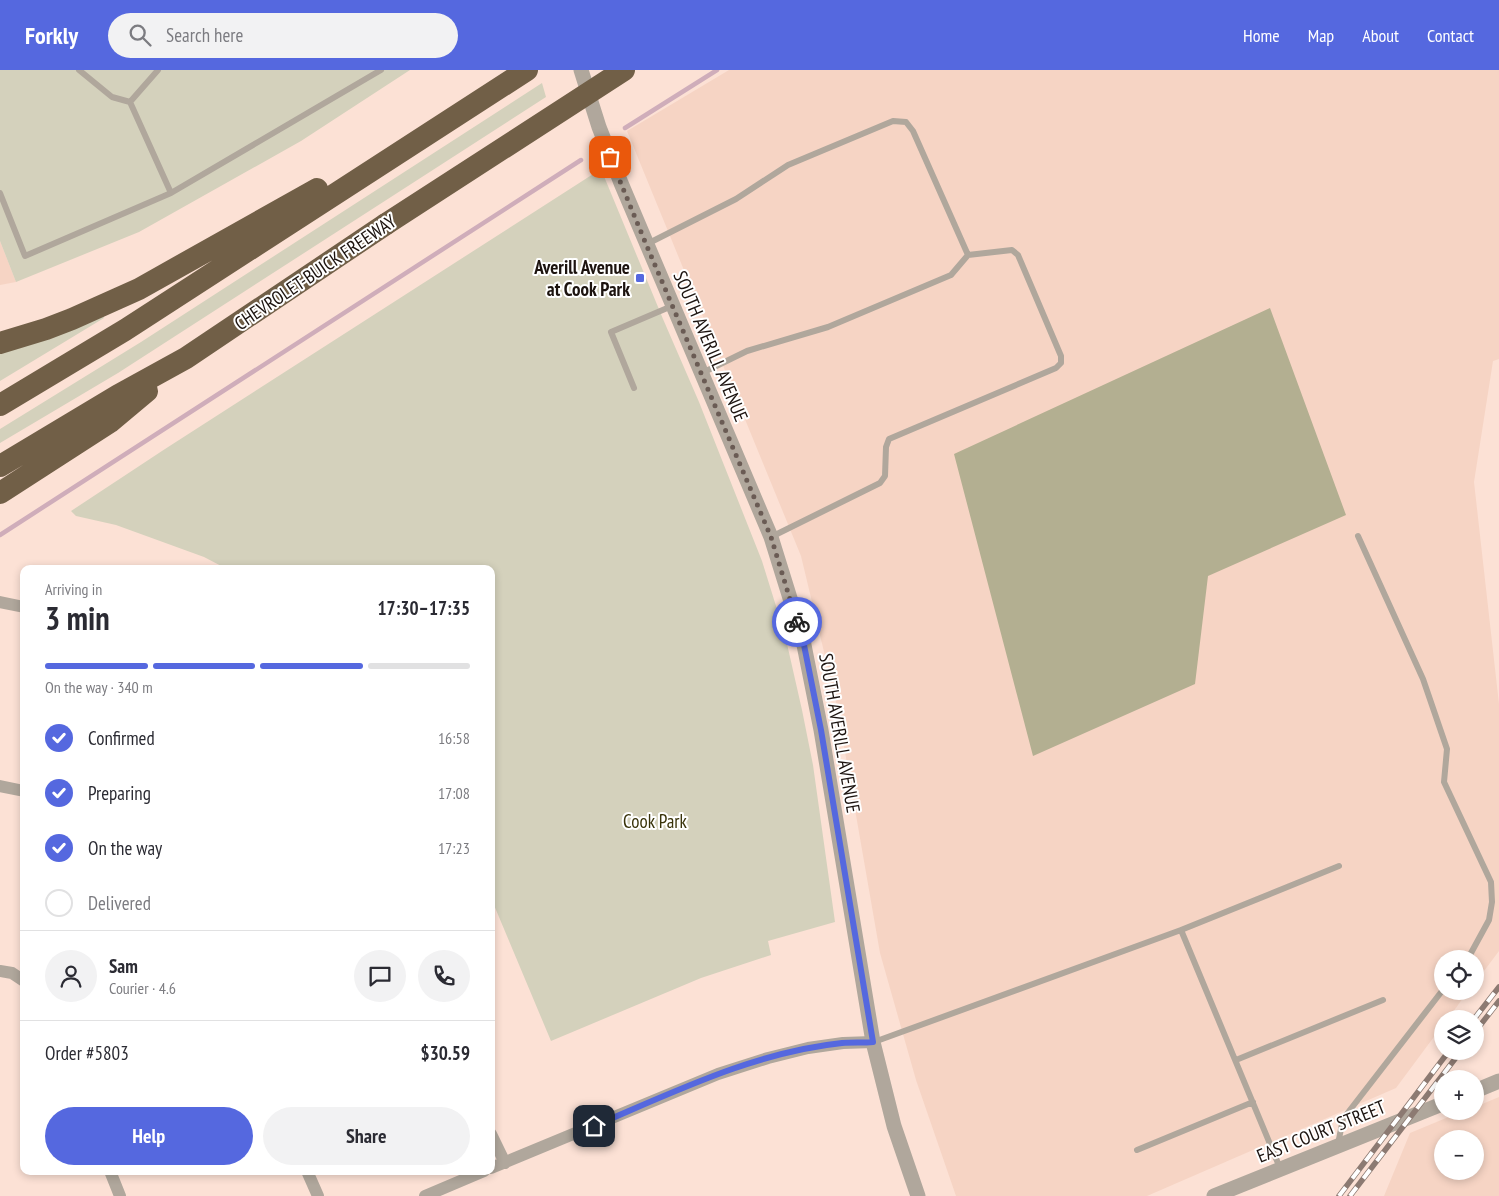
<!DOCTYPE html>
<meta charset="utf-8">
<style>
:root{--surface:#fff;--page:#f2f2f3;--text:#2b2b33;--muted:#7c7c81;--line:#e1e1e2;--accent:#5568df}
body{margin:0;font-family:"PT Sans Narrow",sans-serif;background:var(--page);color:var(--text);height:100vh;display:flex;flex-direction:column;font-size:19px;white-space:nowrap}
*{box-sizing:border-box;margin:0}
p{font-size:16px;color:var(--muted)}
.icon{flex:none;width:28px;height:28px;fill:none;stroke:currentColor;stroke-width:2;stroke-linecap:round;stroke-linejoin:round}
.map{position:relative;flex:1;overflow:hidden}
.sheet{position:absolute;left:20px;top:495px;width:475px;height:610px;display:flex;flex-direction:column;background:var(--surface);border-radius:10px;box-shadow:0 2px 8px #0003}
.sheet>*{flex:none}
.fabs{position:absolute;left:1434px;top:880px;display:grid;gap:10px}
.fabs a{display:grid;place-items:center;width:50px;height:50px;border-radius:50%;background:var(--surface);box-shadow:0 2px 8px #0003;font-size:25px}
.pin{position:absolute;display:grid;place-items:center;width:42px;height:42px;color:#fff;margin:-21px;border-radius:10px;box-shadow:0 2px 8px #0006}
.courier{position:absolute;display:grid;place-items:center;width:50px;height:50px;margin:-25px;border:4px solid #5568df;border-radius:50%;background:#fff;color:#222;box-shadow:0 1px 6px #0007}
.headline em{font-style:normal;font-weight:800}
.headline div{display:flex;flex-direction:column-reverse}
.headline{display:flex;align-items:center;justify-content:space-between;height:85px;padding:0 25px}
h1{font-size:32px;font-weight:800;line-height:38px}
.bar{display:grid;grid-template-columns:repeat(4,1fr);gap:8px 5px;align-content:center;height:60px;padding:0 25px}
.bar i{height:6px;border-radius:4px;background:var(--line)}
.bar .current{background:var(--accent)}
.bar p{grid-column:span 4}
.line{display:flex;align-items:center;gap:12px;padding:0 25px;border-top:1px solid var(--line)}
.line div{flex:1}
.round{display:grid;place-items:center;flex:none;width:52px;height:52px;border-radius:26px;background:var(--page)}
ol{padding:0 25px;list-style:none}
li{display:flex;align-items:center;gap:15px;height:55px}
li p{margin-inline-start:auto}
li .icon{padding:5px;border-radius:50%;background:var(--accent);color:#fff;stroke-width:4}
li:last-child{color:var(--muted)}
li i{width:28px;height:28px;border:2px solid var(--line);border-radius:50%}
.action{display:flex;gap:10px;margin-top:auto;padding:10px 25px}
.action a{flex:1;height:58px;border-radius:30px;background:var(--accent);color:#fff;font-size:20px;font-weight:800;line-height:58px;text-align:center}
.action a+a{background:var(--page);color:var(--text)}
header{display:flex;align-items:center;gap:30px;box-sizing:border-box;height:70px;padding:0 25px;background:var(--accent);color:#fff}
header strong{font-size:24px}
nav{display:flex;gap:28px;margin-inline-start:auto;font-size:18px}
.search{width:350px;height:45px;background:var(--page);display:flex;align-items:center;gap:12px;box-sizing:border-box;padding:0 18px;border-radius:28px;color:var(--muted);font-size:19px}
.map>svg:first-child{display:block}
.built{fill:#f6d4c4;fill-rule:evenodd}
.green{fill:#d4d1bc}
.forest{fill:#b3af91}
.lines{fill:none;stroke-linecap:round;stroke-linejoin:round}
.stream{stroke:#cfadba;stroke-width:4.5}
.service{stroke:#b0a79c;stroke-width:6}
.minor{stroke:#b0a79c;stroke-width:12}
.tertiary{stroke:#b0a79c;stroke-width:15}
.motorway{stroke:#715f47;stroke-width:22}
.rail-casing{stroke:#8c7a72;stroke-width:5.5}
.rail{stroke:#fff;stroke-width:4;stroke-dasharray:11;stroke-linecap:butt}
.motorway-bridge{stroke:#715f47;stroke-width:22}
.done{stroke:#6a5b54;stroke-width:5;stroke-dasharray:0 9}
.route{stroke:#5568df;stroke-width:6}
.poi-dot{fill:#5568df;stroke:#fff;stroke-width:2}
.labels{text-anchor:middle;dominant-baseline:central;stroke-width:4;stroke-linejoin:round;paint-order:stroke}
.poi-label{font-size:19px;font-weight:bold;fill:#1c130f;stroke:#fff;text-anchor:end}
.street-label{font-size:19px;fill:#1c130f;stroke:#fff}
.park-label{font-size:19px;fill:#39330a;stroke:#fff}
</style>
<header>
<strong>Forkly</strong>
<div class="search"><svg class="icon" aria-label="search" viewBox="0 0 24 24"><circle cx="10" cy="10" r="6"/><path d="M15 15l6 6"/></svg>Search here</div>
<nav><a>Home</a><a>Map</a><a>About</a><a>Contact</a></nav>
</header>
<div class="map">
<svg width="1499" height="1126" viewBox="0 0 1499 1126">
<rect width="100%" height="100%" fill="#fce1d5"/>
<path class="built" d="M 729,0 L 1499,0 L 1499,289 L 1493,291 L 1474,412 L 1499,634 L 1499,881 L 1475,913 L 1475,889 L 1442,889 L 1442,921 L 1468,921 L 1448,949 L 1442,949 L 1442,956 L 1396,1018 L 1147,1126 L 956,1126 L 916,1010 L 880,883 L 837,636 L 801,486 L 627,61 Z
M 0,171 L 16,212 L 0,215 Z
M 1499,1027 L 1499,1126 L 1384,1126 L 1410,1063 L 1463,1041 L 1475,1041 L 1475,1037 ZM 1442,1069 L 1475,1069 L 1475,1101 L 1442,1101 Z"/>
<path class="green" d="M 0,0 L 410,0 L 301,71 L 139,162 L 16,212 L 0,171 Z
M 542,13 L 546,27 L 118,303 L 0,373 L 0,359 L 141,272 Z
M 601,99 L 663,249 L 699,332 L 762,491 L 785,565 L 802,640 L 813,695 L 835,852 L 768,871 L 771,885 L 701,908 L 551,971 L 491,828 L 491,499 L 227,499 L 204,487 L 116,455 L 76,446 L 71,441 L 165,379 Z
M 103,245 L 104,248 L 0,311 L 0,281 Z"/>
<path class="forest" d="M 1270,238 L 1346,445 L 1208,506 L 1195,614 L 1033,686 L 954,384 Z"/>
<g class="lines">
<path class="stream" d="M 625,58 L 717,0
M 0,465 L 581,90"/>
<path class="service" d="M 79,0 L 112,27 L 130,32 L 171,123
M 130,32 L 158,0
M 0,123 L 25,186 L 171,123 L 381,0
M 647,174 L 736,129 L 788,95 L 893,51 L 906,52 L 913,61 L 968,185 L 951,205 L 828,257 L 747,281 L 702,303
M 634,318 L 611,262 L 672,236
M 1358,466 L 1423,609 L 1447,679 L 1444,712 L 1491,812 L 1492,832 L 1489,850 L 1471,883 L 1467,889
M 771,467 L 880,413 L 885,406 L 886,377 L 889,369 L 1056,298 L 1061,293 L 1061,286 L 1018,185 L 1012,180 L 968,185
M 1181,860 L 1280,1098
M 874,972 L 1181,860 L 1339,796
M 1236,990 L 1383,930
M 1338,1074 L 1343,1049 L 1442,921
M 1137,1080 L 1253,1032"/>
<path class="minor" d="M 0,532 L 24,537
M 0,716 L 24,721
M 0,901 L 12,903 L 24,911
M 491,1064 L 505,1093
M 491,1098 L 718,1004 L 768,988 L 808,978 L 843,973 L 873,972
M 110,1101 L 120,1126
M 307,1101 L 318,1126
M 425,1126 L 484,1101"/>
<path class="tertiary" d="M 581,0 L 599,57 L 621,113 L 771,467 L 803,570 L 821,660 L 873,972 L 894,1056 L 918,1126
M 1475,1021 L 1499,1011
M 1214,1126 L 1442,1034"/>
<path class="motorway" d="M 0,273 L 46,259 L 72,249 L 139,219 L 317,119
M 0,335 L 125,260 L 527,0
M 0,396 L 117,326 L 186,288 L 386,154
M 0,423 L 110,352 L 147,321"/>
<defs>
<path id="rail" d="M 1474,949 L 1499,917
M 1475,962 L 1499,931
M 1339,1126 L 1449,981
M 1350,1126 L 1461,981"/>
</defs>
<use href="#rail" class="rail-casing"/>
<use href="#rail" class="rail"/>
<path class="motorway-bridge" d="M 386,154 L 624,0"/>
</g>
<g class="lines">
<path class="done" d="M 610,87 L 646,174 L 771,467 L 797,552"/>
<path class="route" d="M 594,1056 C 674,1022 755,982 842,973 C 852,972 863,973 873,972 L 821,660 L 803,570 L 797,552"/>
</g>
<rect class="poi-dot" x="635" y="203" width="10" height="10" rx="2.5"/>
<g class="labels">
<g class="poi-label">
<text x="630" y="197">Averill Avenue<tspan x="630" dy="22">at Cook Park</tspan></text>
</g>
<g class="street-label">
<text transform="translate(315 202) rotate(-34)">CHEVROLET-BUICK FREEWAY</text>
<text transform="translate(711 276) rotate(67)">SOUTH AVERILL AVENUE</text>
<text transform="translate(840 663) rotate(80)">SOUTH AVERILL AVENUE</text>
<text transform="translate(1321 1061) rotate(-22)">EAST COURT STREET</text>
</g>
<g class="park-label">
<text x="655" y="751">Cook Park</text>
</g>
</g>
</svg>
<div class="fabs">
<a><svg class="icon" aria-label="locate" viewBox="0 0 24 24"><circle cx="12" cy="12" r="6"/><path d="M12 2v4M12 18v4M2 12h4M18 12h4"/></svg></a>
<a><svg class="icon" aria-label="layers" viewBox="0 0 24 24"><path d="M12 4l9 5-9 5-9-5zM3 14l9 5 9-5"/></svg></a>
<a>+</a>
<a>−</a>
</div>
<div class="pin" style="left:610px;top:87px;background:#ea580c"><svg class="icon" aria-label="bag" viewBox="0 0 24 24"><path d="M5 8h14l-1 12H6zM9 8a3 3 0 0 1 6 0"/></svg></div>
<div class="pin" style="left:594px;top:1056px;background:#1f2937"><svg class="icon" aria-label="home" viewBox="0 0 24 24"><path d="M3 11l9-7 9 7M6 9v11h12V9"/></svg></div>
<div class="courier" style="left:797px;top:552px"><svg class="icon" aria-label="bike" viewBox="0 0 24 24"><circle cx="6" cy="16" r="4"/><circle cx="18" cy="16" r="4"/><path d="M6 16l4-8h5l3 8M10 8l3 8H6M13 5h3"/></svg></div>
<section class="sheet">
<div class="headline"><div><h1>3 min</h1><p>Arriving in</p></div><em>17:30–17:35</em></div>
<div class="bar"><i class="current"></i><i class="current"></i><i class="current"></i><i></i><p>On the way · 340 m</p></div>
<ol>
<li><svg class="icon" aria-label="check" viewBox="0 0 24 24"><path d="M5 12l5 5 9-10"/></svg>Confirmed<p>16:58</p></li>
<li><svg class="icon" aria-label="check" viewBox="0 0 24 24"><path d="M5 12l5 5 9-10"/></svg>Preparing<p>17:08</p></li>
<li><svg class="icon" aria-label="check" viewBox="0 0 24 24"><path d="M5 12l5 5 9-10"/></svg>On the way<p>17:23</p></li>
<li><i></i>Delivered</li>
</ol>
<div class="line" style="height:90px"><a class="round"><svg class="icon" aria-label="person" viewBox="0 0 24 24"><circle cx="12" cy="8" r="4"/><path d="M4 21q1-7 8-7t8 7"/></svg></a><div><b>Sam</b><p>Courier · 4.6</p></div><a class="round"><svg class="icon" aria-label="chat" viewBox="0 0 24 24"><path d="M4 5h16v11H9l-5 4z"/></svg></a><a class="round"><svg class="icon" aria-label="phone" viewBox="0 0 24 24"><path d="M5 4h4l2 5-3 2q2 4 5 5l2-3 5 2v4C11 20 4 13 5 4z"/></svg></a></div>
<div class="line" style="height:65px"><div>Order #5803</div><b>$30.59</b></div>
<div class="action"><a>Help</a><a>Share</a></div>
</section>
</div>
